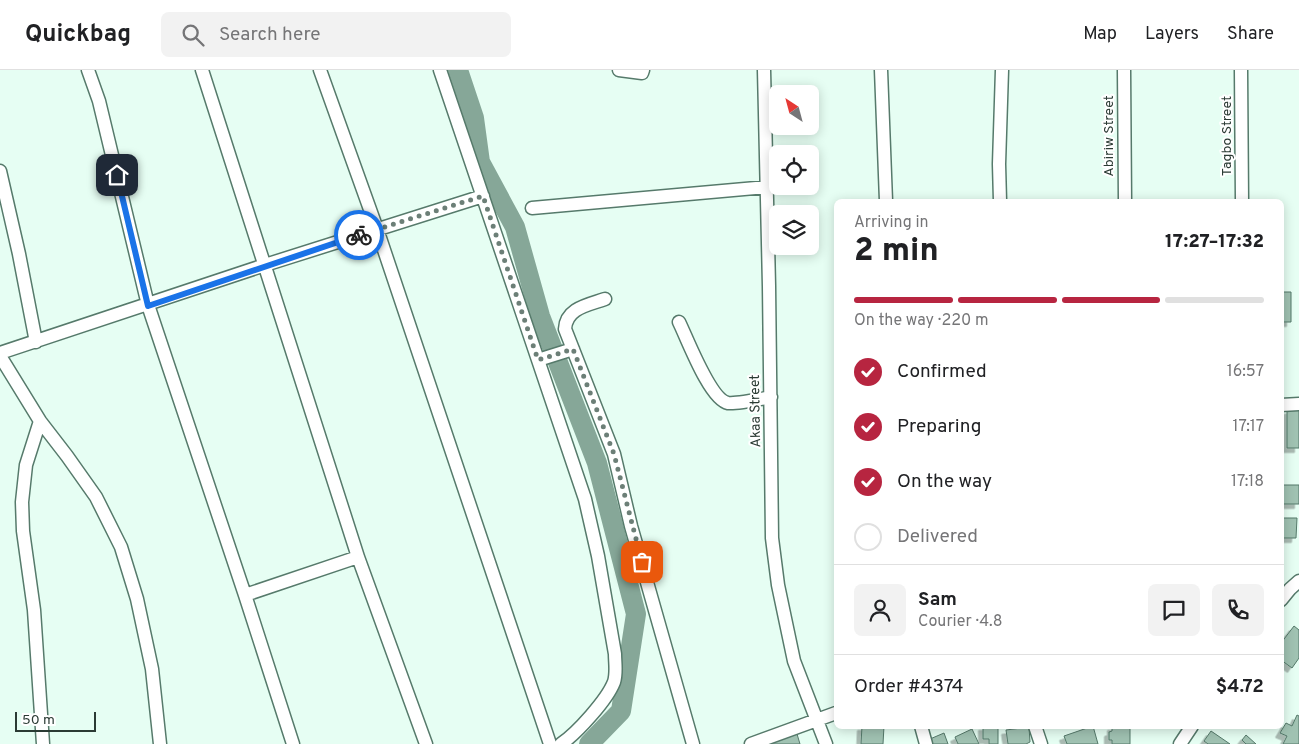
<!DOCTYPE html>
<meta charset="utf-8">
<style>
:root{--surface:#fff;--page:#f2f2f2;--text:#202124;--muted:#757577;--line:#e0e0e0;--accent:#b72540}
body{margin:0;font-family:Overpass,sans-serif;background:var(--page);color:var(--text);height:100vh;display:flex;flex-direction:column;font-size:19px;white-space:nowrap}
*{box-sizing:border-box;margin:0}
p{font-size:16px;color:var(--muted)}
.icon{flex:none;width:28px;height:28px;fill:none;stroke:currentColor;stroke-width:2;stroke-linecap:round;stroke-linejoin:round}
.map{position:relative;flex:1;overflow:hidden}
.drawer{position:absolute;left:834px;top:129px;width:450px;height:530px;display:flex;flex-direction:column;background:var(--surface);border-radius:8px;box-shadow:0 2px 12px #0003}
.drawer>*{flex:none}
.needle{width:32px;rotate:324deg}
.controls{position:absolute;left:769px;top:15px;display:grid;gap:10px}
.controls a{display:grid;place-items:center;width:50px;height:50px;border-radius:8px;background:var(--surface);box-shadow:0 2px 12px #0003;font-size:25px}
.scale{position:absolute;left:15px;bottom:12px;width:81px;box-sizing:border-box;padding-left:5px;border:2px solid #2b3b34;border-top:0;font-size:14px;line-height:18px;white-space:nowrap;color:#2b3b34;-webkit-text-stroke:4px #fff;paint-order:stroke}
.pin{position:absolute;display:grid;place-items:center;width:42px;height:42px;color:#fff;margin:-21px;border-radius:10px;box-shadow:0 2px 8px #0006}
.courier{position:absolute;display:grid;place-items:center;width:50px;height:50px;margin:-25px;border:4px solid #1a73e8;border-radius:50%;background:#fff;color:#222;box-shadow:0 1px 6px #0007}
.overview em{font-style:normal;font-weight:800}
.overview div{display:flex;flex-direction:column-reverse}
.overview{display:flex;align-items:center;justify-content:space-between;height:85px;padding:0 20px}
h1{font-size:32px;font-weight:800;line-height:38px}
.bar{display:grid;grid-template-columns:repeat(4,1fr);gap:8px 5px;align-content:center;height:60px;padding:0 20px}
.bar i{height:6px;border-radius:4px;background:var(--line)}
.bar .on{background:var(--accent)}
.bar p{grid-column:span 4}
.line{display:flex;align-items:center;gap:12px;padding:0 20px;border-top:1px solid var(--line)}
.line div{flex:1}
.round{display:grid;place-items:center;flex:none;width:52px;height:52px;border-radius:8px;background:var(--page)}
ol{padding:0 20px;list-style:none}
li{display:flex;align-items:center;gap:15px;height:55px}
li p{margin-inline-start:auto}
li .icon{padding:5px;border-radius:50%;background:var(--accent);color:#fff;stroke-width:4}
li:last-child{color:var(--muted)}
li i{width:28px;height:28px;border:2px solid var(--line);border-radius:50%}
header{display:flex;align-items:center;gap:30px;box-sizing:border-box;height:70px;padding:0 25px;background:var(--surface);border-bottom:1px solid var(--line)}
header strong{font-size:24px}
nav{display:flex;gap:28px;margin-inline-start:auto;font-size:18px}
.search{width:350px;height:45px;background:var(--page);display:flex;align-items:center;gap:12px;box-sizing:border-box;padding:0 18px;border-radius:8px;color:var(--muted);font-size:19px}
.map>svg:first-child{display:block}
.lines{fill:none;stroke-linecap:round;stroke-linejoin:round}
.river{stroke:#86a798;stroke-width:20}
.building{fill:#a0c2b2;stroke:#55796a;filter:url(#shadow)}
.minor-casing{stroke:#567a6b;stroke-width:15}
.minor{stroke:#fff;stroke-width:12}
.done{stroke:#6c7f77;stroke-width:5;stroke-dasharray:0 9}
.route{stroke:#1a73e8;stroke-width:6}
.labels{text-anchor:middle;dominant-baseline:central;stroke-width:4;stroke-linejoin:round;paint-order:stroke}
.street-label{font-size:14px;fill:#2b3b34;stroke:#fff}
</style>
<header>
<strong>Quickbag</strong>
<div class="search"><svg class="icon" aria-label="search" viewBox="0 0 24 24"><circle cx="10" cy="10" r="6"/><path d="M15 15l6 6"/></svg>Search here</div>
<nav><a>Map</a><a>Layers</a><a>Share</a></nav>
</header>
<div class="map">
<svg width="1299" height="674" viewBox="0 0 1299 674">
<defs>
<filter id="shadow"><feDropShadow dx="-4.5" dy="4.5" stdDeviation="0" flood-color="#0004"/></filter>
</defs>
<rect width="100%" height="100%" fill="#e6fef3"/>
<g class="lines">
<path class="river" d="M 458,0 L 474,48 L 480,92 L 515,157 L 540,246 L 597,393 L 636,544 L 621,641 L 589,674"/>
</g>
<path class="building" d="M 1281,222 L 1291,222 L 1291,252 L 1281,252 Z
M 1299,339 L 1299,378 L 1287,378 L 1287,340 Z
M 1281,415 L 1299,415 L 1299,434 L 1281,434 Z
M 1281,448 L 1297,448 L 1296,468 L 1281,468 Z
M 1294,556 L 1299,560 L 1299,588 L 1292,598 L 1281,590 L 1281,573 Z
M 1297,645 L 1299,646 L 1299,674 L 1283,674 L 1287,666 L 1280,663 L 1286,653 L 1292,656 Z
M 862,656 L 884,656 L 883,674 L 861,674 Z
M 983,656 L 998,656 L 998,674 L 989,674 L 989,669 L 983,669 Z
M 1093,656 L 1098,674 L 1067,674 L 1064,666 Z
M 1112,656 L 1130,656 L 1130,674 L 1112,674 L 1112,670 L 1109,670 L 1109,662 L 1112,661 Z
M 1029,657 L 1030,672 L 1026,674 L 1008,674 L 1006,660 Z
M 972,659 L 979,674 L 958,674 L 955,667 Z
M 1211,661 L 1230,674 L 1208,674 L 1204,671 Z
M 944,663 L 948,674 L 932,674 L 930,669 Z
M 797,664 L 800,674 L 764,674 Z
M 1246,665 L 1256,674 L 1246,674 L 1242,670 Z"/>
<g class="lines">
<defs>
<path id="minor" d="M 88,0 L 99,31 L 148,235 L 245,525 L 293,674
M 202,0 L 358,487 L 426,674
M 320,0 L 377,159 L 550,674
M 440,0 L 585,429 L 598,486 L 615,584 C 615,593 617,603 614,612 C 607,630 577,663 561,674
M 619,0 L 642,3 L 643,0
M 764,0 L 769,216 L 772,468 L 778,515 L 794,591 L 826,674
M 881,0 L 886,131
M 1124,0 L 1125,131
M 1241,0 L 1242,131
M 0,101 L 19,184 L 36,272
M 1000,131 L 999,94 L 1002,0
M 532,138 L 767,117
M 605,229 C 588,235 566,238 565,259 L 614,384 L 631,456 L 693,674
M 679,252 C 687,268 710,330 728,333 C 737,334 761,329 771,327
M 0,283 L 265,195 L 483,126
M 0,286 L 40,351 L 67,386 L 96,427 L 121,477 L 137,529 L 152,599 L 160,674
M 538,290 L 573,279
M 1281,335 L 1299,334
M 40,351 L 26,395 L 22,432 L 23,461 L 34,540 L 43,674
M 245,525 L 358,487
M 1281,530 L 1290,519 L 1299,511
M 921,656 L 926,674
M 1035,656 L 1041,674
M 751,674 L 836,643
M 1180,674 L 1192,656"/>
</defs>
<use href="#minor" class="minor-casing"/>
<use href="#minor" class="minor"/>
</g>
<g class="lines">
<path class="done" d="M 359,165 L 483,126 L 538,290 L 573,279 L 614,384 L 642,492"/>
<path class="route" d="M 117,105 L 148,236 L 359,165"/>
</g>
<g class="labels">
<g class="street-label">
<text transform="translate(1109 66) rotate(-90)">Abiriw Street</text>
<text transform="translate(1227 66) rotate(-90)">Tagbo Street</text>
<text transform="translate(756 341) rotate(-91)">Akaa Street</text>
</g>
</g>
</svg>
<div class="controls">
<a><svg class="needle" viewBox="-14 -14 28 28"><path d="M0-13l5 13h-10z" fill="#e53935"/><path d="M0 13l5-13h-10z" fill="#757577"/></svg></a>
<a><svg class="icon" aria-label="locate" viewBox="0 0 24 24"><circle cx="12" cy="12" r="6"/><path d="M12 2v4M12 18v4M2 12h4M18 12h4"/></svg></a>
<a><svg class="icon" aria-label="layers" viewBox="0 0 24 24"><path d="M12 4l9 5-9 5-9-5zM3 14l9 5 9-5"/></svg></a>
</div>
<div class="scale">50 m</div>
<div class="pin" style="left:642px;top:492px;background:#ea580c"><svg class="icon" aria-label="bag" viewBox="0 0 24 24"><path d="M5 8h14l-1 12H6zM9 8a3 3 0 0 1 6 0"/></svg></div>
<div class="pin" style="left:117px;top:105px;background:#1f2937"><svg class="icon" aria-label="home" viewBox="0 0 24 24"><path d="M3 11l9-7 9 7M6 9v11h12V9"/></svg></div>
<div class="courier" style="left:359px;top:165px"><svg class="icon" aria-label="bike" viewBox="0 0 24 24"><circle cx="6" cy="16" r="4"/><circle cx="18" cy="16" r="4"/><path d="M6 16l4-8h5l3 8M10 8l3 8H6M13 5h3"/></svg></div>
<section class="drawer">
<div class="overview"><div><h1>2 min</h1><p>Arriving in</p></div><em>17:27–17:32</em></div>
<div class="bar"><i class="on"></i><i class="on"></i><i class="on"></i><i></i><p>On the way · 220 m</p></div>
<ol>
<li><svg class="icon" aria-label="check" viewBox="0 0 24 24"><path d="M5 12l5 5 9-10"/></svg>Confirmed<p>16:57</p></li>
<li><svg class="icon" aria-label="check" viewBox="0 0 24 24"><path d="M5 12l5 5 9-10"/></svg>Preparing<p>17:17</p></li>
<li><svg class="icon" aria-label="check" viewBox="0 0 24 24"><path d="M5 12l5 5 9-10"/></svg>On the way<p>17:18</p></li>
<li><i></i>Delivered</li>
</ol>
<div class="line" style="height:90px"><a class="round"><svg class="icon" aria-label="person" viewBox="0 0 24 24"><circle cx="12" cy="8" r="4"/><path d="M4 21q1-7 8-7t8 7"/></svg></a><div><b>Sam</b><p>Courier · 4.8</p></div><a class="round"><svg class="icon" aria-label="chat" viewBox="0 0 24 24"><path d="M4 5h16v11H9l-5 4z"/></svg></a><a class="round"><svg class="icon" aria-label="phone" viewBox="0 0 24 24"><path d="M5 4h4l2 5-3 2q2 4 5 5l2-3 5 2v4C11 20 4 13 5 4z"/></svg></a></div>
<div class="line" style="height:65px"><div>Order #4374</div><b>$4.72</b></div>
</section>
</div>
